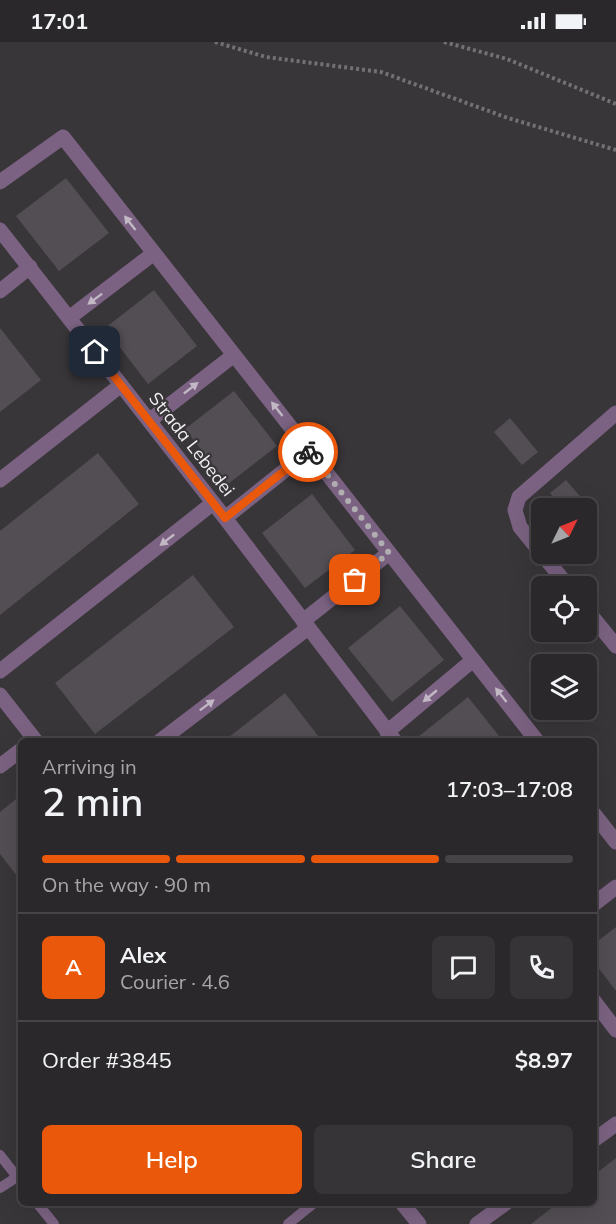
<!DOCTYPE html>
<meta charset="utf-8">
<style>
:root{--surface:#2b282c;--page:#373438;--text:#f1f3f6;--muted:#a6a6a9;--line:#474448;--accent:#ea580c}
body{margin:0;font-family:Mulish,sans-serif;background:var(--page);color:var(--text);height:100vh;display:flex;flex-direction:column;font-size:22px;white-space:nowrap}
*{box-sizing:border-box;margin:0}
p{font-size:20px;color:var(--muted)}
.icon{flex:none;width:33px;height:33px;fill:none;stroke:currentColor;stroke-width:2;stroke-linecap:round;stroke-linejoin:round}
.map{position:relative;flex:1;overflow:hidden}
.side{position:absolute;left:18px;top:696px;width:579px;height:468px;display:flex;flex-direction:column;background:var(--surface);border-radius:9px;box-shadow:0 6px 24px #0002,0 0 0 2px var(--line)}
.side>*{flex:none}
.needle{width:39px;rotate:47deg}
.fabs{position:absolute;left:531px;top:456px;display:grid;gap:12px}
.fabs a{display:grid;place-items:center;width:66px;height:66px;border-radius:9px;background:var(--surface);box-shadow:0 6px 24px #0002,0 0 0 2px var(--line);font-size:30px}
.pin{position:absolute;display:grid;place-items:center;width:51px;height:51px;color:#fff;margin:-26px;border-radius:12px;box-shadow:0 3px 9px #0006}
.courier{position:absolute;display:grid;place-items:center;width:60px;height:60px;margin:-30px;border:4px solid #ea580c;border-radius:50%;background:#fff;color:#222;box-shadow:0 2px 8px #0007}
.headline em{font-style:normal;font-weight:600}
.headline div{display:flex;flex-direction:column-reverse}
.headline{display:flex;align-items:center;justify-content:space-between;height:102px;padding:0 24px}
h1{font-size:39px;font-weight:600;line-height:45px}
.bar{display:grid;grid-template-columns:repeat(4,1fr);gap:9px 6px;align-content:center;height:72px;padding:0 24px}
.bar i{height:8px;border-radius:4px;background:var(--line)}
.bar .current{background:var(--accent)}
.bar p{grid-column:span 4}
.line{display:flex;align-items:center;gap:15px;padding:0 24px;border-top:2px solid var(--line)}
.line div{flex:1}
.round{display:grid;place-items:center;flex:none;width:63px;height:63px;border-radius:9px;background:var(--page)}
.cta{display:flex;gap:12px;margin-top:auto;padding:12px 24px}
.cta a{flex:1;height:69px;border-radius:9px;background:var(--accent);color:#fff;font-size:24px;font-weight:600;line-height:69px;text-align:center}
.cta a+a{background:var(--page);color:var(--text)}
.status{display:flex;justify-content:space-between;align-items:center;height:42px;padding:0 30px;background:var(--surface);direction:ltr}
.status svg{height:16px;fill:currentColor}
.map>svg:first-child{display:block}
.building{fill:#524e53}
.lines{fill:none;stroke-linecap:round;stroke-linejoin:round}
.path{stroke:#747175;stroke-width:4;stroke-dasharray:3 3;stroke-linecap:butt}
.lane{stroke:#7b6282;stroke-width:10}
.street{stroke:#7b6282;stroke-width:15}
.oneway{fill:#c2b7c5}
.done{stroke:#b1aeb2;stroke-width:6;stroke-dasharray:0 10.8}
.route{stroke:#ea580c;stroke-width:8}
.labels{text-anchor:middle;dominant-baseline:central;stroke-width:4.5;stroke-linejoin:round;paint-order:stroke}
.street-label{font-size:18px;fill:#f1eff2;stroke:#39363a}
</style>
<div class="status"><b>17:01</b><svg viewBox="0 0 49 12"><path d="M0 12V9h3v3zM5 12V6h3v6zM10 12V3h3v9zM15 12V0h3v12zM26 1h20v11H26zM47 4h2v5h-2z"/></svg></div>
<div class="map">
<svg width="616" height="1182" viewBox="0 0 616 1182">
<rect width="100%" height="100%" fill="#39363a"/>
<path class="building" d="M 66,136 L 109,191 L 59,229 L 16,174 Z
M 154,248 L 197,304 L 148,342 L 105,286 Z
M 0,286 L 41,338 L 0,370 Z
M 234,349 L 277,404 L 228,442 L 185,387 Z
M 510,376 L 538,410 L 522,423 L 494,390 Z
M 98,411 L 139,462 L 0,573 L 0,489 Z
M 566,438 L 590,466 L 562,466 L 550,451 Z
M 312,452 L 355,508 L 305,546 L 262,491 Z
M 193,533 L 234,585 L 95,692 L 55,641 Z
M 400,564 L 444,618 L 392,660 L 348,606 Z
M 285,651 L 322,699 L 224,699 Z
M 468,655 L 503,699 L 413,699 Z
M 21,753 L 21,839 L 0,812 L 0,770 Z
M 616,885 L 616,949 L 594,920 L 594,902 Z
M 616,1116 L 616,1182 L 531,1182 L 558,1161 L 594,1161 L 594,1133 Z"/>
<g class="lines">
<path class="path" d="M 215,0 L 266,15 L 381,30 L 508,76 L 616,108
M 444,0 L 507,17 L 616,62
M 96,1161 L 102,1163 L 106,1161"/>
<path class="lane" d="M 0,1113 L 21,1140
M 0,1146 L 17,1135
M 37,1161 L 54,1182
M 288,1182 L 314,1161"/>
<path class="street" d="M 0,140 L 63,95 L 537,699
M 0,188 L 225,476 L 395,699
M 0,249 L 30,225
M 69,276 L 154,211
M 149,379 L 234,313
M 0,438 L 121,343
M 225,476 L 309,409
M 568,544 L 520,485 L 515,468 L 519,455 L 616,371
M 586,567 L 616,604
M 303,579 L 389,511
M 0,629 L 213,461
M 0,653 L 36,699
M 387,690 L 473,618
M 160,699 L 308,586
M 0,724 L 21,708
M 594,772 L 616,800
M 594,862 L 616,845
M 594,959 L 616,988
M 594,1098 L 616,1082
M 402,1161 L 419,1182
M 477,1182 L 506,1161"/>
</g>
<defs><path id="oneway-solid" d="M-6-.8H1V-3.2L6.5 0L1 3.2V.8H-6Z" transform="scale(1.5)"/></defs>
<g class="oneway">
<use href="#oneway-solid" transform="translate(130 181) rotate(-128)"/>
<use href="#oneway-solid" transform="translate(95 257) rotate(143)"/>
<use href="#oneway-solid" transform="translate(191 346) rotate(-38)"/>
<use href="#oneway-solid" transform="translate(277 367) rotate(-128)"/>
<use href="#oneway-solid" transform="translate(167 498) rotate(142)"/>
<use href="#oneway-solid" transform="translate(501 653) rotate(-128)"/>
<use href="#oneway-solid" transform="translate(430 654) rotate(140)"/>
<use href="#oneway-solid" transform="translate(207 663) rotate(-37)"/>
</g>
<g class="lines">
<path class="done" d="M 308,410 L 309,409 L 389,511 L 355,538"/>
<path class="route" d="M 95,310 L 225,476 L 308,410"/>
</g>
<g class="labels">
<g class="street-label">
<text transform="translate(192 402) rotate(52)">Strada Lebedei</text>
</g>
</g>
</svg>
<div class="fabs">
<a><svg class="needle" viewBox="-14 -14 28 28"><path d="M0-13l5 13h-10z" fill="#e53935"/><path d="M0 13l5-13h-10z" fill="#a6a6a9"/></svg></a>
<a><svg class="icon" aria-label="locate" viewBox="0 0 24 24"><circle cx="12" cy="12" r="6"/><path d="M12 2v4M12 18v4M2 12h4M18 12h4"/></svg></a>
<a><svg class="icon" aria-label="layers" viewBox="0 0 24 24"><path d="M12 4l9 5-9 5-9-5zM3 14l9 5 9-5"/></svg></a>
</div>
<div class="pin" style="left:355px;top:538px;background:#ea580c"><svg class="icon" aria-label="bag" viewBox="0 0 24 24"><path d="M5 8h14l-1 12H6zM9 8a3 3 0 0 1 6 0"/></svg></div>
<div class="pin" style="left:95px;top:310px;background:#1f2937"><svg class="icon" aria-label="home" viewBox="0 0 24 24"><path d="M3 11l9-7 9 7M6 9v11h12V9"/></svg></div>
<div class="courier" style="left:308px;top:410px"><svg class="icon" aria-label="bike" viewBox="0 0 24 24"><circle cx="6" cy="16" r="4"/><circle cx="18" cy="16" r="4"/><path d="M6 16l4-8h5l3 8M10 8l3 8H6M13 5h3"/></svg></div>
<section class="side">
<div class="headline"><div><h1>2 min</h1><p>Arriving in</p></div><em>17:03–17:08</em></div>
<div class="bar"><i class="current"></i><i class="current"></i><i class="current"></i><i></i><p>On the way · 90 m</p></div>
<div class="line" style="height:108px"><b class="round" style="background:var(--accent);color:#fff">A</b><div><b>Alex</b><p>Courier · 4.6</p></div><a class="round"><svg class="icon" aria-label="chat" viewBox="0 0 24 24"><path d="M4 5h16v11H9l-5 4z"/></svg></a><a class="round"><svg class="icon" aria-label="phone" viewBox="0 0 24 24"><path d="M5 4h4l2 5-3 2q2 4 5 5l2-3 5 2v4C11 20 4 13 5 4z"/></svg></a></div>
<div class="line" style="height:78px"><div>Order #3845</div><b>$8.97</b></div>
<div class="cta"><a>Help</a><a>Share</a></div>
</section>
</div>
